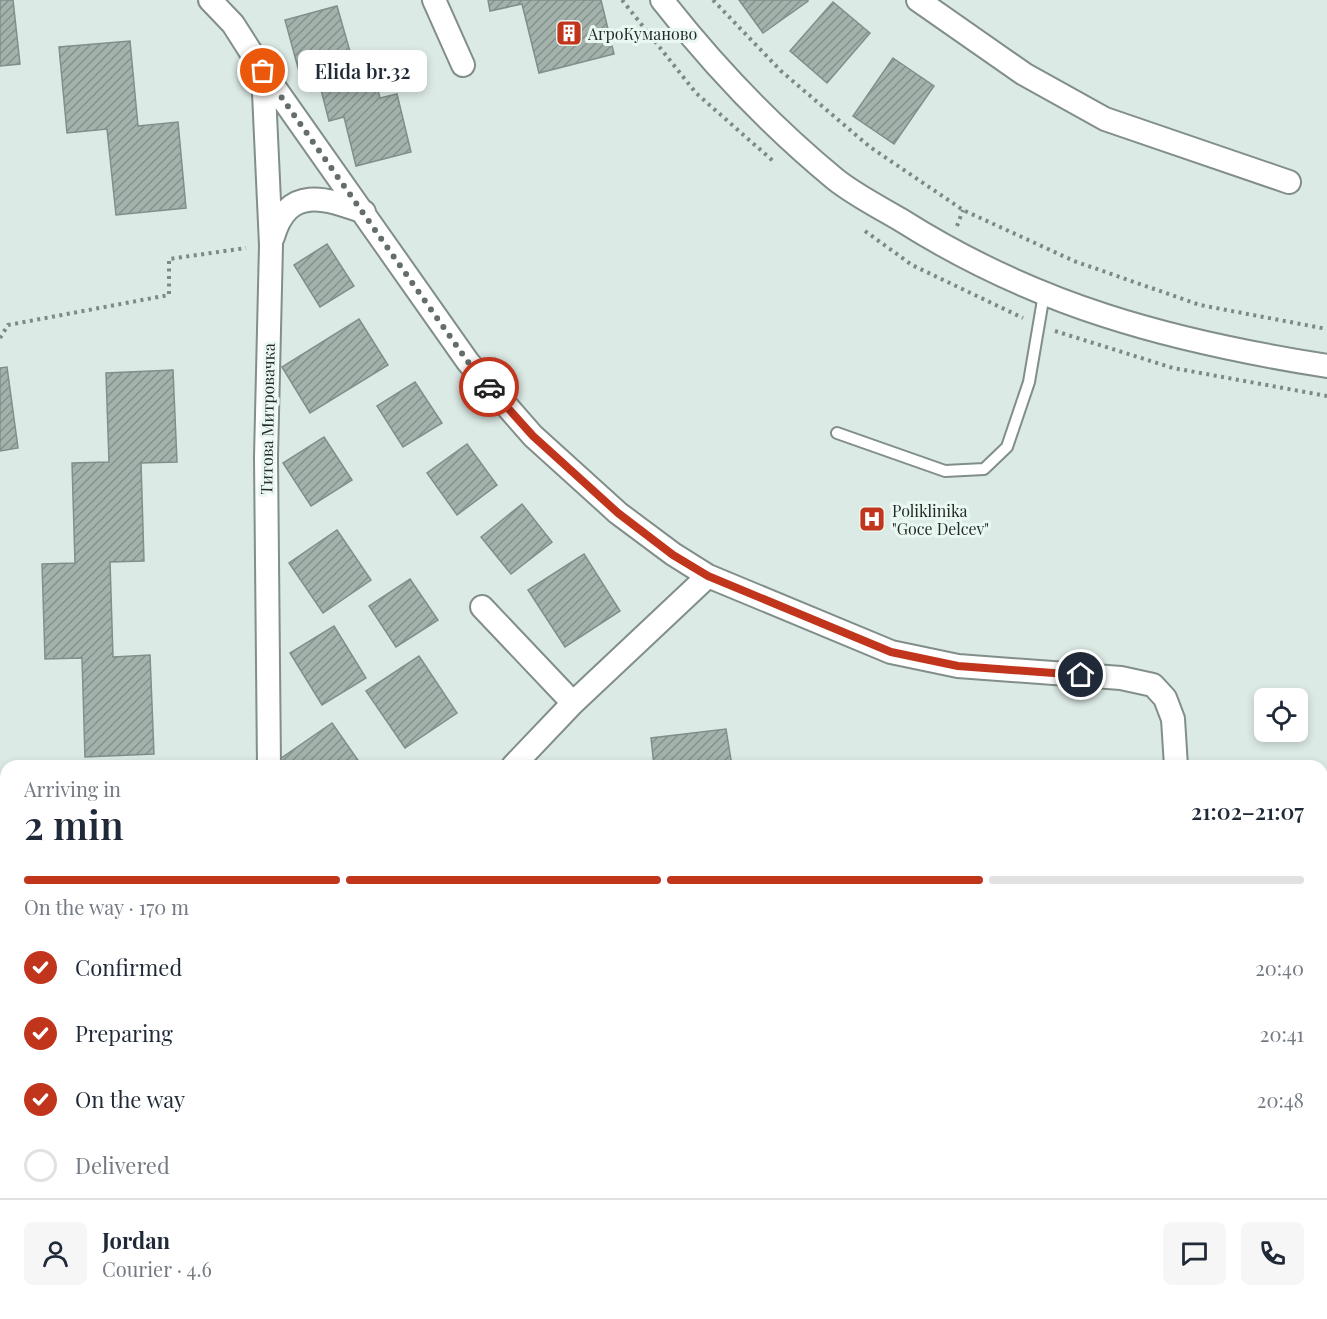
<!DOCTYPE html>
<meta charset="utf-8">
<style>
:root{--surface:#fff;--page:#f6f6f7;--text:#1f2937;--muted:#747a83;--line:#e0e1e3;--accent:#c1351d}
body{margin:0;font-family:"Playfair Display",serif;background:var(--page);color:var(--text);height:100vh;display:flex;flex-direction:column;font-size:22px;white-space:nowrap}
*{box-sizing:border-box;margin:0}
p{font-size:20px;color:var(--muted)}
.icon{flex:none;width:33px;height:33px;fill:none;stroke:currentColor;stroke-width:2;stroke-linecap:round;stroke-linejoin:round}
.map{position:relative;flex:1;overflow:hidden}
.drawer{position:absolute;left:0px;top:760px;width:1328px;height:560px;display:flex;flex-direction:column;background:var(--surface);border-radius:18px 18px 0 0;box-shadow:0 3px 9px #0003}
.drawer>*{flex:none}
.fabs{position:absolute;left:1254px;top:688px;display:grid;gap:12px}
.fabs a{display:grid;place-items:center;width:54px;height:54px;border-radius:9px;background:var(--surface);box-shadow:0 3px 9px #0003;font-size:30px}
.pin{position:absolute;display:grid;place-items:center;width:51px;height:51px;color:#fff;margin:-26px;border:3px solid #fff;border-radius:50%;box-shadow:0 2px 6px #0007}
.courier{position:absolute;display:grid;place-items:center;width:60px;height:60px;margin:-30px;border:4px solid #c1351d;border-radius:50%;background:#fff;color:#222;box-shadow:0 2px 8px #0007}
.bubble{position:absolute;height:42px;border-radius:9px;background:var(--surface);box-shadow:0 3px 9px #0003;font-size:20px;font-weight:600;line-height:42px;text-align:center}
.headline em{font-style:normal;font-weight:600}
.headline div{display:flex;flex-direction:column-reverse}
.headline{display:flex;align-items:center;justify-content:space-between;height:102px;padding:0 24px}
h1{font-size:39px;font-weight:600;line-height:45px}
.bar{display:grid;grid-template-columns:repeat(4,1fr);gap:9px 6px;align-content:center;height:72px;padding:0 24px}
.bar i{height:8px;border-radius:4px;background:var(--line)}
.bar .current{background:var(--accent)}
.bar p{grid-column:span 4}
.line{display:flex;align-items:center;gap:15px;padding:0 24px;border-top:2px solid var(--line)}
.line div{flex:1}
.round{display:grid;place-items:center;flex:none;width:63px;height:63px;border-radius:9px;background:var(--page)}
ol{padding:0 24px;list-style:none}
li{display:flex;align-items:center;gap:18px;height:66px}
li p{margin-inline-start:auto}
li .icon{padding:6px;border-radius:50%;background:var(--accent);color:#fff;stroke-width:4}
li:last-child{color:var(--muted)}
li i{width:33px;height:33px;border:3px solid var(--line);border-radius:50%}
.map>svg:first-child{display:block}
.building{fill:url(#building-hatch);stroke:#818e89;stroke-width:1.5}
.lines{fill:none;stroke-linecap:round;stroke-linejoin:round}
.lane-casing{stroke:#818e89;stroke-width:14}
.street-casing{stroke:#818e89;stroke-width:26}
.path{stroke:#7f8885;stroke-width:4;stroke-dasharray:3 4.5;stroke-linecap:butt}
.lane{stroke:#fff;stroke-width:10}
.street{stroke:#fff;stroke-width:22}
.done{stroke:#656d6b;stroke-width:6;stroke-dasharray:0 10.8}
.route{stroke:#c1351d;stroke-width:8}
.labels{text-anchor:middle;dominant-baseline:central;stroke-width:6;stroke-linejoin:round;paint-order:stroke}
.poi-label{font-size:16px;fill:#252a29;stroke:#eaf8f2;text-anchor:start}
.street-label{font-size:16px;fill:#252a29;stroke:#eaf8f2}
</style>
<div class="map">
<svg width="1327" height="1319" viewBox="0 0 1327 1319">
<defs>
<pattern id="building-hatch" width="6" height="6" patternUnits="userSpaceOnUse" patternTransform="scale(1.5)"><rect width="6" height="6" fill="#a4b2ac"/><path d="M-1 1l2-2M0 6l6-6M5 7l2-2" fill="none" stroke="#85918c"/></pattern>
</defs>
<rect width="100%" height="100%" fill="#dceae5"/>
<path class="building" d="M 0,0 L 13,0 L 20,64 L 0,66 Z
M 488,0 L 601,0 L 614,54 L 539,73 L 522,4 L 490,11 Z
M 739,0 L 808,0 L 808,1 L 763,33 Z
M 833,2 L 870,33 L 827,83 L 790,51 Z
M 337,6 L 351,55 L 368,51 L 380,98 L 397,94 L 411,152 L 356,166 L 344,117 L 329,121 L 316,70 L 300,75 L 285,20 Z
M 130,41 L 138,126 L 178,122 L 186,208 L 116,215 L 107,129 L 67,133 L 59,47 Z
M 893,58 L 934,86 L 894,144 L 853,116 Z
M 327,244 L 354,286 L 320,307 L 294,265 Z
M 359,319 L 388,365 L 310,413 L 282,367 Z
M 7,367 L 18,448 L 0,451 L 0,368 Z
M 173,370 L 177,462 L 141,463 L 144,561 L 110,562 L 113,657 L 150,655 L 154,754 L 85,757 L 82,658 L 45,659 L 42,564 L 75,563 L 72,463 L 109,462 L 106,373 Z
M 415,382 L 442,423 L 403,447 L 377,406 Z
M 324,437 L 352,480 L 311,506 L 283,463 Z
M 467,444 L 497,485 L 457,515 L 427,473 Z
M 522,504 L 552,542 L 511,574 L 481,537 Z
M 337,530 L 371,580 L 323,613 L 289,563 Z
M 584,554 L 620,611 L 565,647 L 528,590 Z
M 410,579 L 438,620 L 396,647 L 369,606 Z
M 334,626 L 366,678 L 322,705 L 290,653 Z
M 419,656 L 457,713 L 405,748 L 366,691 Z
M 332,723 L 362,766 L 285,766 L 280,759 Z
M 726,729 L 732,766 L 654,766 L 651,738 Z"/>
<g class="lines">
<defs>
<path id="lane" d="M 837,433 L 945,471 L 984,469 L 1007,447 L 1029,382 L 1044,294"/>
<path id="street" d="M 210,0 L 233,24 L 263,71 L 468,362 L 533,436 L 618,513 L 673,554 L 708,576 L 891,652 L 958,666 L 1121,678 L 1153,685 L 1165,698 L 1173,719 L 1176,766
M 434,0 L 463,65
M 662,0 C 712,64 772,127 835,179 C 855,195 879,207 901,220 C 1037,306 1170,341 1327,366
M 918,0 L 1024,74 L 1105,119 L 1289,182
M 263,71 L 271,245 L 266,457 L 269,766
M 273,237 C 288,185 325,198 364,212
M 482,607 L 573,703
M 513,766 L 573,703 L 708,576
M 0,1090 L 6,1099
M 1322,1244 L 1327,1234
M 164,1314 L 168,1319
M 259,1319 L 259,1314
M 872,1319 L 878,1314
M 1277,1319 L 1280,1314"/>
</defs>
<use href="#lane" class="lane-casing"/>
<use href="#street" class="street-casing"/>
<path class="path" d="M 622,0 L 696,93 L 773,161
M 713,0 L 781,71 L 870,147 L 963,210 L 1074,261 L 1200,305 L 1327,329
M 957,226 L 963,210
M 865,231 L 912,265 L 1023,318
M 1055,331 L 1173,368 L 1327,396
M 0,338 L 8,325 L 169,295 L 169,259 L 246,248"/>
<use href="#lane" class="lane"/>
<use href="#street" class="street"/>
</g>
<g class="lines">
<path class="done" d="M 263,71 L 468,362 L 489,387"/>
<path class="route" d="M 489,387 L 533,436 L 618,513 L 673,555 L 708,576 L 891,652 L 958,666 L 1081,675"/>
</g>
<defs>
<symbol id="building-square" viewBox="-11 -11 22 22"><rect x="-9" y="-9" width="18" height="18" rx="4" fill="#c1351d" stroke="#eaf8f2"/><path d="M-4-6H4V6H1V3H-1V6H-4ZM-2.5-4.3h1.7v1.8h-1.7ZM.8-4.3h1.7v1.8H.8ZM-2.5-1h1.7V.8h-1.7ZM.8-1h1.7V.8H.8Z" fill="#fff"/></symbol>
<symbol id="hospital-square" viewBox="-11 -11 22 22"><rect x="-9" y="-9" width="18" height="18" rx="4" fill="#c1351d" stroke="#eaf8f2"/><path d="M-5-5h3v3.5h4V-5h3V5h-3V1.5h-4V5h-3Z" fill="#fff"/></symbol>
</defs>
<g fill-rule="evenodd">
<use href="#building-square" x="554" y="18" width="30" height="30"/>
<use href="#hospital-square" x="857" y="504" width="30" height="30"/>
</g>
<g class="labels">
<g class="poi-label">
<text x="588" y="33">АгроКуманово</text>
<text x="892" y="510">Poliklinika<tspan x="892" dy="18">"Goce Delcev"</tspan></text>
</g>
<g class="street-label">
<text transform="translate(267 419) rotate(-89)">Титова Митровачка</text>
</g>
</g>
</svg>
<div class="fabs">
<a><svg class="icon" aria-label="locate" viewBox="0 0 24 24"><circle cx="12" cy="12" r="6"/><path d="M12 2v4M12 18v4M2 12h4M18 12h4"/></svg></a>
</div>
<div class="pin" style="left:263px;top:71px;background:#ea580c"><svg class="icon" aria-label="bag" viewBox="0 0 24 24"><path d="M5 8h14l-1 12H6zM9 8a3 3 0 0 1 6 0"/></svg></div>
<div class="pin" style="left:1081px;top:675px;background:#1f2937"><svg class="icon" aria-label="home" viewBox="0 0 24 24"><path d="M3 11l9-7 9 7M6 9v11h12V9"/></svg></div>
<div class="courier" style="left:489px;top:387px"><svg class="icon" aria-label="car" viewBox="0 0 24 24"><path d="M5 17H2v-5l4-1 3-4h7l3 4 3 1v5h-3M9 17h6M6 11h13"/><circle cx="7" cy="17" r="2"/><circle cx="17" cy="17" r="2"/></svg></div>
<div class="bubble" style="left:298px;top:50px;width:129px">Elida br.32</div>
<section class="drawer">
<div class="headline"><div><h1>2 min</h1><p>Arriving in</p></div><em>21:02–21:07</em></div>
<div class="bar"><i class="current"></i><i class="current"></i><i class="current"></i><i></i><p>On the way · 170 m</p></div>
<ol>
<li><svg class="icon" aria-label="check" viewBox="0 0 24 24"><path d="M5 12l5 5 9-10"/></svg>Confirmed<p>20:40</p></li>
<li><svg class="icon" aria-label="check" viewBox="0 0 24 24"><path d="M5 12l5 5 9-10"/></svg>Preparing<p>20:41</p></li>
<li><svg class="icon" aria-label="check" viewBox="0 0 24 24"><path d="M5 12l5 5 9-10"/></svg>On the way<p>20:48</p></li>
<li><i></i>Delivered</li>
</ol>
<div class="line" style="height:108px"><a class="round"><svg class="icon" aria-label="person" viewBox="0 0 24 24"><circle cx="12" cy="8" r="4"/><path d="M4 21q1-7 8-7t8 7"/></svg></a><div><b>Jordan</b><p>Courier · 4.6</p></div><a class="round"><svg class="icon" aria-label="chat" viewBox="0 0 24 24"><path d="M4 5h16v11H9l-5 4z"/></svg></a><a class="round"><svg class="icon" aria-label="phone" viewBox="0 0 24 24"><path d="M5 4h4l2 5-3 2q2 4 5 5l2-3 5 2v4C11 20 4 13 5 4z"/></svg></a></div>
</section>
</div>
